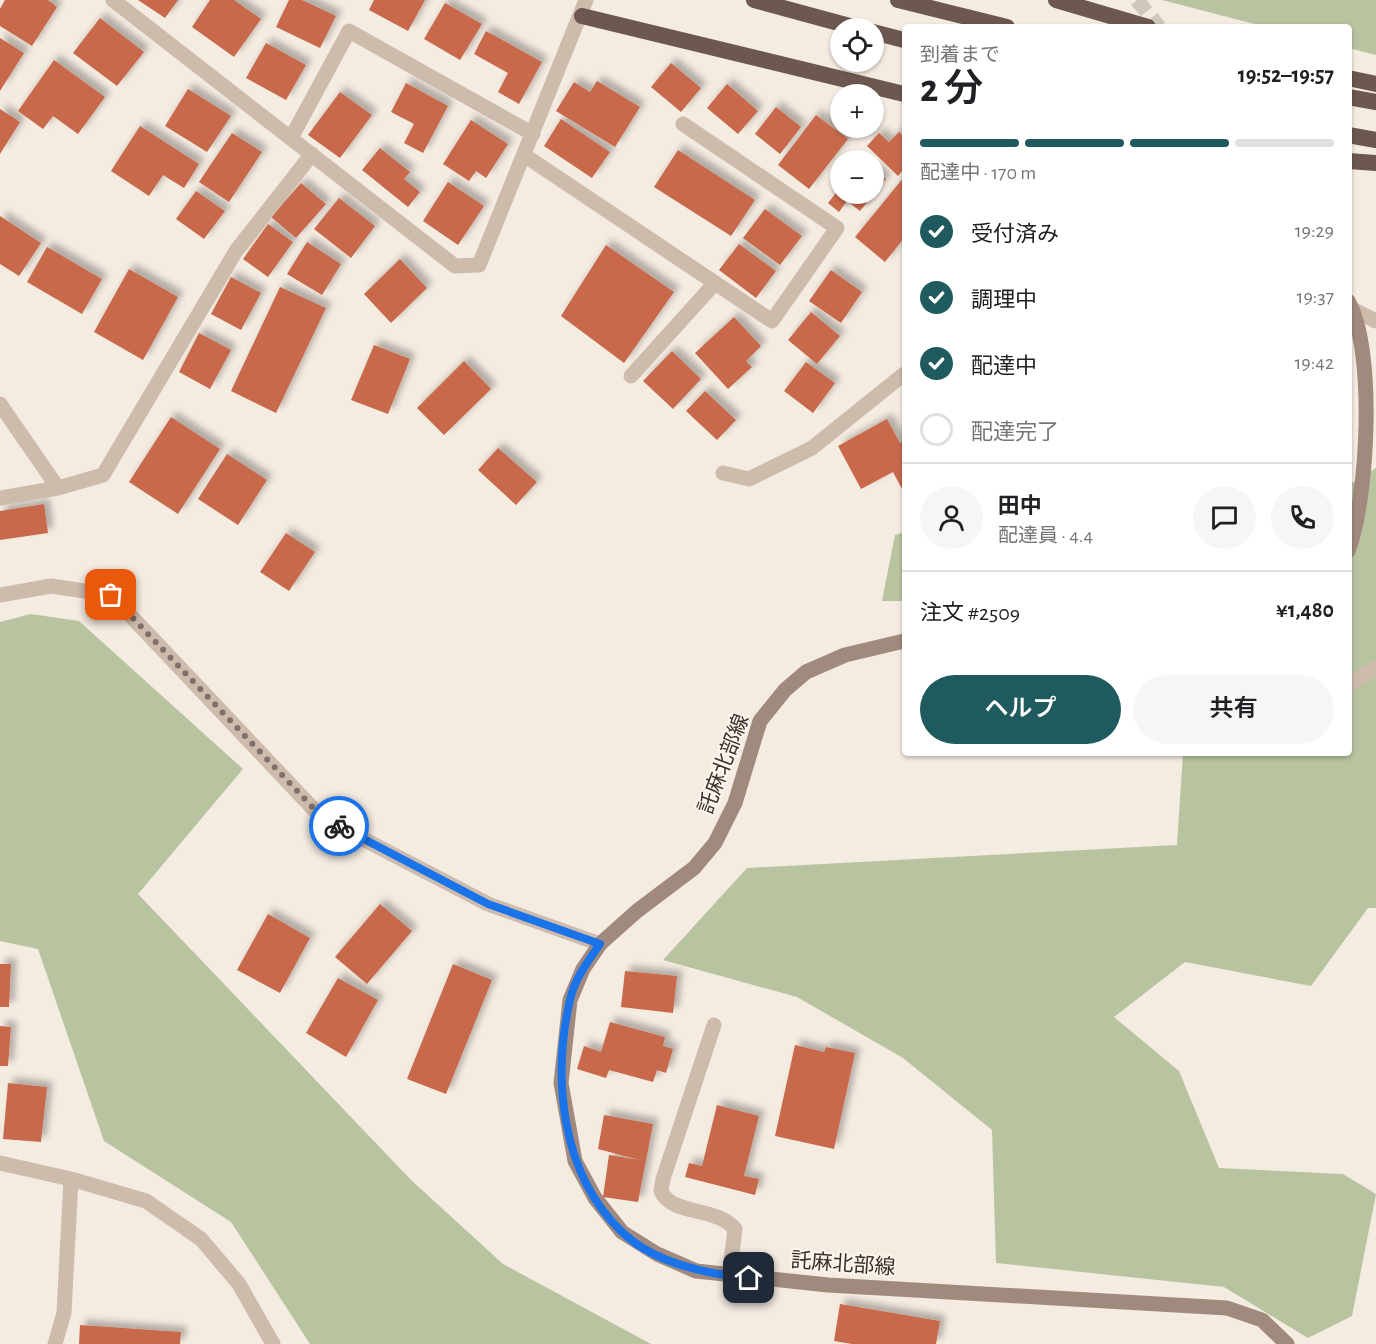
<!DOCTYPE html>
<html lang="ja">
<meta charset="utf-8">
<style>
:root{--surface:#fff;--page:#f6f6f6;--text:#202124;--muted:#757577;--line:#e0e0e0;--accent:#1f5a5e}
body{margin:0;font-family:"Alegreya Sans","Noto Sans JP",sans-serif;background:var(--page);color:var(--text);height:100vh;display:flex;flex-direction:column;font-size:22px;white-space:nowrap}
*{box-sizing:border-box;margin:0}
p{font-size:20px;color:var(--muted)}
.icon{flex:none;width:33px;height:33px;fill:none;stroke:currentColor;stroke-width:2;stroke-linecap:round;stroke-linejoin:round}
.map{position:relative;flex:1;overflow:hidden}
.drawer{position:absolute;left:902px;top:24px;width:450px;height:732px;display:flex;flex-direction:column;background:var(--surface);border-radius:6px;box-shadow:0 2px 4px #0004}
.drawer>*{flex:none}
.buttons{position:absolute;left:830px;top:18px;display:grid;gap:12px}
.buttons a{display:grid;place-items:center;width:54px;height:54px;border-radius:50%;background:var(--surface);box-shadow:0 2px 4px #0004;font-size:30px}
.pin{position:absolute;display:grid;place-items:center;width:51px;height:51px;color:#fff;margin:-26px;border-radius:12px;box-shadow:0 3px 9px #0006}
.courier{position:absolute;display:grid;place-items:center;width:60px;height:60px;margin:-30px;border:4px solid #1a73e8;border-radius:50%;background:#fff;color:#222;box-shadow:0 2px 8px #0007}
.overview em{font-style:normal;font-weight:600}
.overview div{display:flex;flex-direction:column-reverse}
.overview{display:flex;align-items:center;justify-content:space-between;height:102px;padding:0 18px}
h1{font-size:39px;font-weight:600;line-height:45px}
.bar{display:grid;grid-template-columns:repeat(4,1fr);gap:9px 6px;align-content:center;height:72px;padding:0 18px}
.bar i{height:8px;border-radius:4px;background:var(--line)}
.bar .active{background:var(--accent)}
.bar p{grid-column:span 4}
.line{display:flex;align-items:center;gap:15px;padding:0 18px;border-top:2px solid var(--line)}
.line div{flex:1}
.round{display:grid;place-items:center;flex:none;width:63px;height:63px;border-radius:32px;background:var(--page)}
ol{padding:0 18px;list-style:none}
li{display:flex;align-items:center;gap:18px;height:66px}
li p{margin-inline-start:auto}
li .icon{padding:6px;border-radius:50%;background:var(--accent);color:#fff;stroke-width:4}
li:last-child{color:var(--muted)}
li i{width:33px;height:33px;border:3px solid var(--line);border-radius:50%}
.primary-button{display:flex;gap:12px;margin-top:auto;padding:12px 18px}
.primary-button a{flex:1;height:69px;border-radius:36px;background:var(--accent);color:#fff;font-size:24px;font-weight:600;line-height:69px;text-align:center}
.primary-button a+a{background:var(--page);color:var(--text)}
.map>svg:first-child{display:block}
.green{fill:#b8c4a0}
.building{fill:#c8694b;filter:url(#shadow)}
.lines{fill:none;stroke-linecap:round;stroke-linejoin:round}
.secondary-tunnel{stroke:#cfc6bd;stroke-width:15;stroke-dasharray:15 8;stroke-linecap:butt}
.service{stroke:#cdbbac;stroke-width:15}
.minor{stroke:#cdbbac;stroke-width:15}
.secondary{stroke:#a18a7d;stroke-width:15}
.trunk{stroke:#6c584f;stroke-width:16}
.done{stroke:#7c716b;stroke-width:6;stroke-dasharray:0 10.8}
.route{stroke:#1a73e8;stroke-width:8}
.labels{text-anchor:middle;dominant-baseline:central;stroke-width:4.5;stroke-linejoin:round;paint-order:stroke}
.street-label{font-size:21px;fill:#3b302b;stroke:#fbf5ee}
</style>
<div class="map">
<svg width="1376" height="1344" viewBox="0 0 1376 1344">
<defs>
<filter id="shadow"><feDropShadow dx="5.5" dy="-5.5" stdDeviation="3" flood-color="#0004"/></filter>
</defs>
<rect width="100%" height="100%" fill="#f4ebe1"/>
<path class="green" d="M 1162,0 L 1376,0 L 1376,55 L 1349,48 L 1348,27 L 1266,27 Z
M 1376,468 L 1376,908 L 1368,908 L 1311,986 L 1185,962 L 1114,1017 L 1179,1071 L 1219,1168 L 1343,1174 L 1376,1194 L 1352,1316 L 1308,1338 L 1224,1287 L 996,1263 L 992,1130 L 903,1058 L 797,997 L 663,960 L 747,868 L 1177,845 L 1183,753 L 1348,753 L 1349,485 Z
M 904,532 L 904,601 L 882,601 L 895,535 Z
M 31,614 L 79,621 L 243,769 L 138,894 L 411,1180 L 503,1264 L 651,1344 L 310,1344 L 231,1222 L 104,1141 L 38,949 L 0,941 L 0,622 Z"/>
<path class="building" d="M 5,0 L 48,0 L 57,7 L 32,46 L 0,26 L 0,9 Z
M 138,0 L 178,0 L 165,18 Z
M 210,0 L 234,0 L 261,19 L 234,57 L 192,27 Z
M 289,0 L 302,0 L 336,16 L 320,48 L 276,27 Z
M 374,0 L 425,0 L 408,31 L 369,10 Z
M 445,3 L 482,24 L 460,60 L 424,39 Z
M 100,18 L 144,52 L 117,86 L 73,53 Z
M 486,31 L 542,62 L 519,104 L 498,92 L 508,73 L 474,54 Z
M 0,38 L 24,53 L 0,91 Z
M 266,43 L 306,65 L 286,100 L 246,78 Z
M 54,60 L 105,97 L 78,134 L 53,116 L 43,129 L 18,111 Z
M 671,63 L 701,88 L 681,112 L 651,87 Z
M 597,81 L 640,107 L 615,147 L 556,111 L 574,82 L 590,92 Z
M 406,83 L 448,106 L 423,153 L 404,143 L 414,124 L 391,112 Z
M 727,84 L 758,111 L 738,134 L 707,108 Z
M 188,89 L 231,116 L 207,152 L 165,126 Z
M 340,92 L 372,115 L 340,158 L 308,135 Z
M 776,107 L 801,127 L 780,154 L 755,134 Z
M 0,109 L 20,122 L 0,154 Z
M 816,115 L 848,139 L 809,189 L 778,165 Z
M 561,119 L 610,152 L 592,178 L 544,146 Z
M 471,120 L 508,144 L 486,178 L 476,171 L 469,181 L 443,164 Z
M 140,126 L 199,164 L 184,188 L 163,175 L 149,196 L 111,171 Z
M 899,132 L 904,137 L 904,169 L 898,176 L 867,146 L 879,133 L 889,142 Z
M 232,133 L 262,152 L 229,202 L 199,182 Z
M 380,148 L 410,172 L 404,179 L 420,192 L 408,207 L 362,170 Z
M 678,150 L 755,200 L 731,236 L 654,187 Z
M 873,168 L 886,179 L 860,211 L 847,201 L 839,212 L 828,203 L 840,188 L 840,194 L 873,194 Z
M 904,177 L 904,238 L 885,262 L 855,237 Z
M 448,182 L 484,206 L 458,245 L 423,221 Z
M 301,183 L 326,204 L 296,238 L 271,217 Z
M 196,191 L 225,211 L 204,239 L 176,219 Z
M 339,198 L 375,226 L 351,258 L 314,229 Z
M 765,209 L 802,236 L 780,265 L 743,238 Z
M 0,216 L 41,243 L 19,276 L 0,264 Z
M 268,224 L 293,242 L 268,277 L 243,259 Z
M 307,242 L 341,264 L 322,295 L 287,274 Z
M 739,244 L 776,271 L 756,298 L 719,270 Z
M 606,245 L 674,292 L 624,363 L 561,316 Z
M 47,247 L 102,279 L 82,314 L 27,282 Z
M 400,259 L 427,288 L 391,323 L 364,294 Z
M 129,269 L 178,297 L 143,360 L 94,332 Z
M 831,270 L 862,292 L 841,323 L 809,301 Z
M 231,277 L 261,293 L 241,330 L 211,314 Z
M 280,287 L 326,308 L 276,413 L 231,391 Z
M 811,312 L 840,336 L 817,364 L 788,340 Z
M 734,317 L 761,346 L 746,361 L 752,367 L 728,389 L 695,353 Z
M 199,333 L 231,350 L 210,389 L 179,372 Z
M 374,345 L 410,359 L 388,414 L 351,400 Z
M 672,351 L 701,379 L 673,409 L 643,381 Z
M 464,361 L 491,389 L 444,435 L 417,408 Z
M 806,362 L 835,383 L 813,413 L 784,391 Z
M 705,391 L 736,420 L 717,440 L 686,411 Z
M 171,417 L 220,449 L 178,514 L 129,482 Z
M 887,419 L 900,443 L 904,440 L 904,493 L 893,472 L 861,489 L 838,446 Z
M 498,448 L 537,482 L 516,505 L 478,470 Z
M 227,454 L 267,480 L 238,525 L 198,499 Z
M 44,504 L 48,533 L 0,540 L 0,511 Z
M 286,533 L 315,552 L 289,591 L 260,572 Z
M 380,904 L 412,931 L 367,984 L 335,957 Z
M 268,914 L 310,938 L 280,993 L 237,970 Z
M 0,964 L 11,964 L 9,1007 L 0,1007 Z
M 453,964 L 492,980 L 446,1094 L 407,1079 Z
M 625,971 L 677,976 L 673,1013 L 621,1007 Z
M 338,978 L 378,1000 L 346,1057 L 306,1033 Z
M 610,1022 L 665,1037 L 663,1046 L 673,1049 L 666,1073 L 657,1070 L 653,1082 L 609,1070 L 606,1078 L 577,1069 L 584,1046 L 601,1052 Z
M 0,1026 L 11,1027 L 8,1066 L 0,1066 Z
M 795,1045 L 824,1052 L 826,1047 L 855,1053 L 834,1149 L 775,1136 Z
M 8,1083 L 47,1087 L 41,1142 L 3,1139 Z
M 717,1105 L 759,1116 L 744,1176 L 759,1179 L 755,1195 L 685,1177 L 689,1163 L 702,1166 Z
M 604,1115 L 653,1124 L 638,1202 L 603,1197 L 609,1155 L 640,1160 L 598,1149 Z
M 840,1304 L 940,1321 L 936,1344 L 852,1344 L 834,1341 Z
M 80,1325 L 181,1332 L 180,1344 L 79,1344 Z"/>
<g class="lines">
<path class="secondary-tunnel" d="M 1137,0 L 1159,27"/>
<path class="service" d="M 714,1025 L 663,1179 L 661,1191 C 672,1216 716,1206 735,1229 L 729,1276"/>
<path class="minor" d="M 113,0 L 455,266 L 479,265 L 586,0
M 291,138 L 349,31 L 533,134
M 524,155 L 772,321 L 837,228 L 683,124
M 1354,310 L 1376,321
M 631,376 L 715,283
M 0,404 L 58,488
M 723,473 L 749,479 L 812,448 L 904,374
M 0,498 L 58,488 L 103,475 L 236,251 L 312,154
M 0,595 L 51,586 L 111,595 L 321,817 L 488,904 L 600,944
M 1348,685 L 1376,668
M 0,1163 L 71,1179 L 64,1313 L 55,1344
M 71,1179 L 146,1201 L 201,1239 L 239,1284 L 273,1344"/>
<path class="secondary" d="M 1348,301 C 1376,349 1368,500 1348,551
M 904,641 L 845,655 L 806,672 L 785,690 L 760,721 L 735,803 L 715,843 L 694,868 L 637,911 L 600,944 L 583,969 L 570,1000 L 561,1083 L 575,1161 L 595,1198 L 622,1232 L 657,1254 L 696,1271 L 828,1285 L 1227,1308 L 1262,1320 L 1287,1344"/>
<path class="trunk" d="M 754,0 L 857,28
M 898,0 L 1007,27
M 1056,0 L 1148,27
M 582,16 L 904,94
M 873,32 L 904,40
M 1348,78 L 1376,84
M 1348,97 L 1376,102
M 1348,135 L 1376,140
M 1348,161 L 1376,163"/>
</g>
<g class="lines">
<path class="done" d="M 111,595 L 321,816 L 339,826"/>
<path class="route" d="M 339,826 L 488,904 L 600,944 C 588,961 574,980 570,1000 C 552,1078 561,1174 622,1232 C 654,1263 706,1274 749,1278"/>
</g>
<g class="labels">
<g class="street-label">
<text transform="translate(724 764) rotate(-69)">託麻北部線</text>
<text transform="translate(843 1264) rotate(4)">託麻北部線</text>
</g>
</g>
</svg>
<div class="buttons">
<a><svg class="icon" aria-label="locate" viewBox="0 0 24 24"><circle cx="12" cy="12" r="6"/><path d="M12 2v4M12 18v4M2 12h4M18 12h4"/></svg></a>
<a>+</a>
<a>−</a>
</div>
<div class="pin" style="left:111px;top:595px;background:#ea580c"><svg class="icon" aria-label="bag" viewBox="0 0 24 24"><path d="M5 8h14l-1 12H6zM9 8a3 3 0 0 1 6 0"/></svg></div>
<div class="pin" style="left:749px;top:1278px;background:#1f2937"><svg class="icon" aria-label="home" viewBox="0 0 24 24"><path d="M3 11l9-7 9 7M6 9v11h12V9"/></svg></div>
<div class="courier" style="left:339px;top:826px"><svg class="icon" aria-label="bike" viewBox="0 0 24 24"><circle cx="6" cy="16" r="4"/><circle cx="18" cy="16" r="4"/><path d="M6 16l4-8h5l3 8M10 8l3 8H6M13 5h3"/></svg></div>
<section class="drawer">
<div class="overview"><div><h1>2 分</h1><p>到着まで</p></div><em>19:52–19:57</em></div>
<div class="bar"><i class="active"></i><i class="active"></i><i class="active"></i><i></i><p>配達中 · 170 m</p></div>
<ol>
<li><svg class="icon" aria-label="check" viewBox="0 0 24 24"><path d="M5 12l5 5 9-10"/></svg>受付済み<p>19:29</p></li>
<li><svg class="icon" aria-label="check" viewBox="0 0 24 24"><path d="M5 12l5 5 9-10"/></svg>調理中<p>19:37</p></li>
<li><svg class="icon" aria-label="check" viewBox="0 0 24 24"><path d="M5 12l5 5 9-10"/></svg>配達中<p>19:42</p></li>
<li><i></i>配達完了</li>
</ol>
<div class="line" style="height:108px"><a class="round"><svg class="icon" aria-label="person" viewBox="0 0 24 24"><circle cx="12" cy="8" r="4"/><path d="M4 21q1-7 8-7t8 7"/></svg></a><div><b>田中</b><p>配達員 · 4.4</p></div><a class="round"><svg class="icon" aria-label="chat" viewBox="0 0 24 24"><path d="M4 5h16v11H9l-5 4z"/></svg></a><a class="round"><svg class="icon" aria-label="phone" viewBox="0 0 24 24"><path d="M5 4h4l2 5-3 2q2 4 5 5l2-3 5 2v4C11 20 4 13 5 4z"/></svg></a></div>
<div class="line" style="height:78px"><div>注文 #2509</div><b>¥1,480</b></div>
<div class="primary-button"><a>ヘルプ</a><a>共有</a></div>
</section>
</div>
